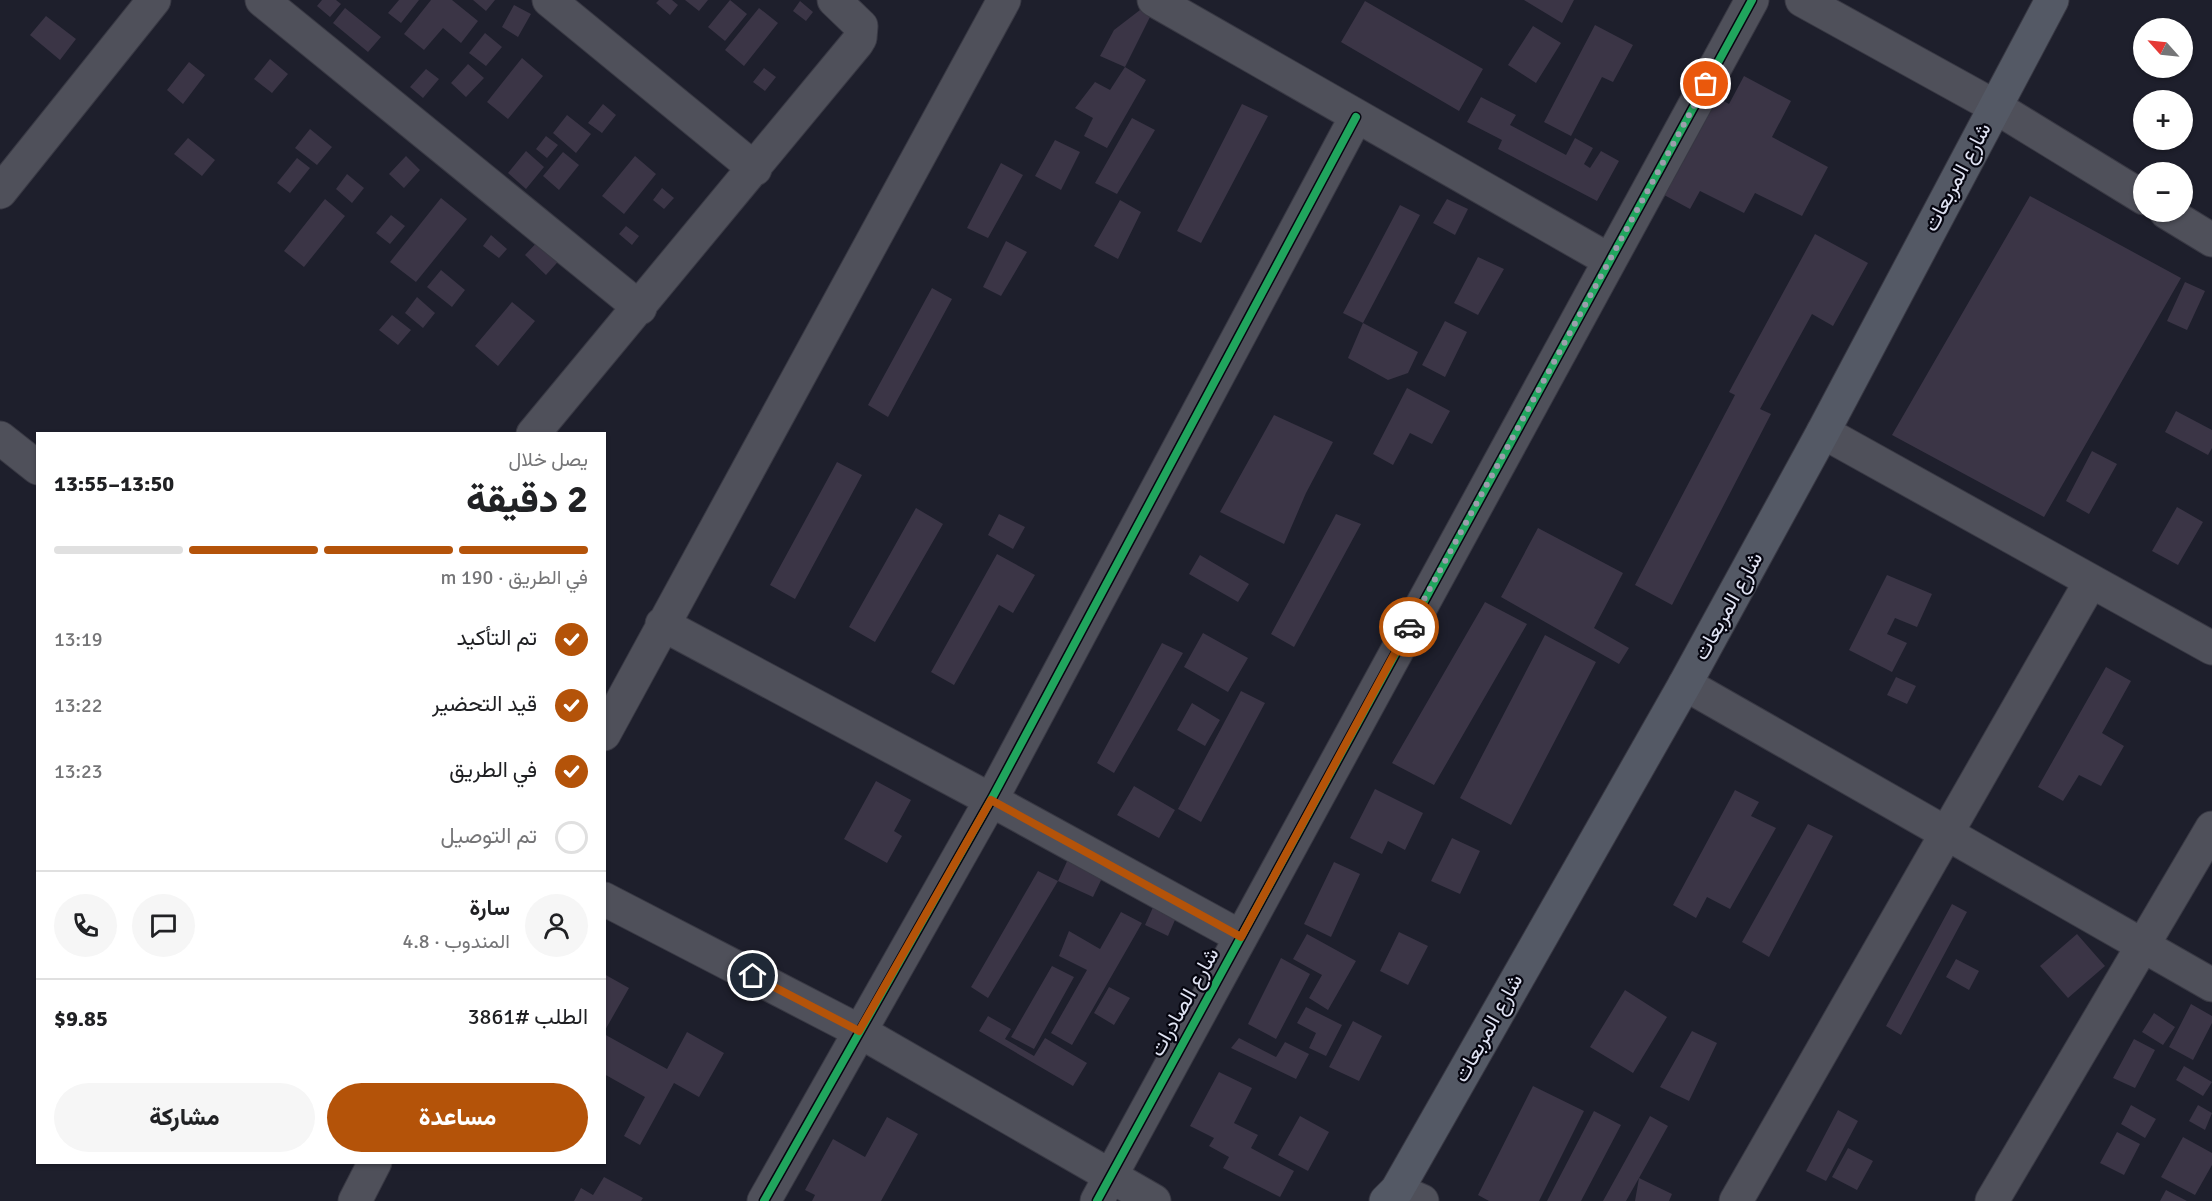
<!DOCTYPE html>
<html lang="ar">
<meta charset="utf-8">
<style>
:root{--surface:#fff;--page:#f6f6f6;--text:#202124;--muted:#757577;--line:#e0e0e0;--accent:#b45309}
body{margin:0;font-family:Signika,Vazirmatn,sans-serif;background:var(--page);color:var(--text);direction:rtl;height:100vh;display:flex;flex-direction:column;font-size:22px;white-space:nowrap}
*{box-sizing:border-box;margin:0}
p{font-size:20px;color:var(--muted)}
.icon{flex:none;width:33px;height:33px;fill:none;stroke:currentColor;stroke-width:2;stroke-linecap:round;stroke-linejoin:round}
.map{position:relative;flex:1;overflow:hidden;direction:ltr}
.details{position:absolute;left:36px;top:432px;width:570px;height:732px;display:flex;flex-direction:column;background:var(--surface);border-radius:0px;box-shadow:0 2px 4px #0004;direction:rtl}
.details>*{flex:none}
.needle{width:39px;rotate:297deg}
.buttons{position:absolute;left:2133px;top:18px;display:grid;gap:12px}
.buttons a{display:grid;place-items:center;width:60px;height:60px;border-radius:50%;background:var(--surface);box-shadow:0 2px 4px #0004;font-size:30px}
.pin{position:absolute;display:grid;place-items:center;width:51px;height:51px;color:#fff;margin:-26px;border:3px solid #fff;border-radius:50%;box-shadow:0 2px 6px #0007}
.courier{position:absolute;display:grid;place-items:center;width:60px;height:60px;margin:-30px;border:4px solid #b45309;border-radius:50%;background:#fff;color:#222;box-shadow:0 2px 8px #0007}
.head em{font-style:normal;font-weight:800}
.head div{display:flex;flex-direction:column-reverse}
.head{display:flex;align-items:center;justify-content:space-between;height:102px;padding:0 18px}
h1{font-size:39px;font-weight:800;line-height:45px}
.bar{display:grid;grid-template-columns:repeat(4,1fr);gap:9px 6px;align-content:center;height:72px;padding:0 18px}
.bar i{height:8px;border-radius:4px;background:var(--line)}
.bar .current{background:var(--accent)}
.bar p{grid-column:span 4}
.line{display:flex;align-items:center;gap:15px;padding:0 18px;border-top:2px solid var(--line)}
.line div{flex:1}
.round{display:grid;place-items:center;flex:none;width:63px;height:63px;border-radius:32px;background:var(--page)}
ol{padding:0 18px;list-style:none}
li{display:flex;align-items:center;gap:18px;height:66px}
li p{margin-inline-start:auto}
li .icon{padding:6px;border-radius:50%;background:var(--accent);color:#fff;stroke-width:4}
li:last-child{color:var(--muted)}
li i{width:33px;height:33px;border:3px solid var(--line);border-radius:50%}
.primary-button{display:flex;gap:12px;margin-top:auto;padding:12px 18px}
.primary-button a{flex:1;height:69px;border-radius:36px;background:var(--accent);color:#fff;font-size:24px;font-weight:800;line-height:69px;text-align:center}
.primary-button a+a{background:var(--page);color:var(--text)}
.map>svg:first-child{display:block}
.building{fill:#3b3546}
.lines{fill:none;stroke-linecap:round;stroke-linejoin:round}
.minor-casing{stroke:#393944;stroke-width:35}
.major-casing{stroke:#393944;stroke-width:35}
.minor{stroke:#4f505a;stroke-width:33}
.major{stroke:#545965;stroke-width:33}
.cycleway-casing{stroke:#060610;stroke-width:11}
.cycleway{stroke:#20a55d;stroke-width:8}
.done{stroke:#9c9ead;stroke-width:6;stroke-dasharray:0 10.8}
.route{stroke:#b45309;stroke-width:8}
.labels{text-anchor:middle;dominant-baseline:central;stroke-width:4.5;stroke-linejoin:round;paint-order:stroke}
.street-label{font-size:21px;fill:#e0e3f3;stroke:#060610}
</style>
<div class="map">
<svg width="2212" height="1201" viewBox="0 0 2212 1201">
<rect width="100%" height="100%" fill="#1e1f2c"/>
<path class="building" d="M 322,0 L 336,0 L 341,4 L 330,17 L 317,6 Z
M 399,0 L 419,0 L 401,23 L 388,13 Z
M 431,0 L 452,0 L 478,21 L 461,43 L 443,28 L 424,50 L 404,34 Z
M 473,0 L 495,0 L 486,11 Z
M 659,0 L 672,0 L 678,5 L 670,15 L 656,3 Z
M 685,0 L 708,0 L 699,11 Z
M 730,0 L 747,14 L 725,41 L 708,27 Z
M 1524,0 L 1574,0 L 1562,23 Z
M 800,1 L 813,12 L 806,21 L 793,11 Z
M 1365,1 L 1483,69 L 1459,111 L 1341,42 Z
M 514,5 L 531,14 L 518,37 L 502,27 Z
M 345,8 L 381,37 L 368,52 L 333,23 Z
M 759,8 L 778,23 L 744,66 L 725,50 Z
M 1140,10 L 1151,15 L 1125,67 L 1100,56 L 1114,30 Z
M 46,16 L 76,39 L 60,60 L 30,35 Z
M 1595,25 L 1633,45 L 1613,82 L 1602,77 L 1571,136 L 1544,122 Z
M 1533,26 L 1561,43 L 1536,83 L 1508,65 Z
M 485,33 L 502,47 L 486,66 L 469,53 Z
M 522,58 L 543,76 L 508,119 L 487,102 Z
M 270,59 L 288,74 L 272,93 L 254,79 Z
M 189,62 L 205,75 L 183,104 L 167,90 Z
M 468,64 L 484,78 L 466,97 L 451,83 Z
M 1125,67 L 1146,80 L 1107,148 L 1084,136 L 1093,118 L 1075,108 L 1095,82 L 1110,90 Z
M 764,68 L 776,77 L 765,91 L 753,82 Z
M 426,69 L 439,79 L 423,98 L 410,87 Z
M 1744,76 L 1791,101 L 1772,137 L 1828,167 L 1802,216 L 1755,193 L 1744,213 L 1700,191 L 1690,209 L 1655,190 L 1665,172 L 1675,177 L 1718,98 L 1729,104 Z
M 1481,97 L 1516,115 L 1510,125 L 1566,155 L 1575,138 L 1593,148 L 1584,164 L 1590,168 L 1601,151 L 1619,161 L 1597,201 L 1498,149 L 1502,140 L 1467,122 Z
M 603,104 L 616,115 L 602,133 L 588,123 Z
M 1242,104 L 1268,116 L 1201,243 L 1177,231 Z
M 567,115 L 591,134 L 576,153 L 553,133 Z
M 1132,118 L 1155,130 L 1117,194 L 1095,183 Z
M 310,129 L 332,147 L 317,165 L 295,148 Z
M 546,136 L 558,145 L 547,158 L 536,149 Z
M 188,138 L 215,160 L 202,176 L 174,154 Z
M 1055,140 L 1080,152 L 1061,190 L 1035,176 Z
M 526,151 L 544,167 L 526,189 L 508,173 Z
M 563,152 L 579,165 L 559,190 L 543,176 Z
M 406,156 L 420,170 L 404,188 L 389,174 Z
M 635,156 L 656,174 L 624,214 L 602,196 Z
M 297,158 L 310,168 L 290,193 L 277,183 Z
M 1001,163 L 1023,175 L 988,238 L 967,228 Z
M 347,174 L 364,188 L 352,203 L 336,189 Z
M 662,188 L 674,198 L 664,209 L 653,200 Z
M 2030,196 L 2181,278 L 2044,517 L 1892,435 Z
M 441,198 L 467,219 L 416,282 L 390,262 Z
M 325,199 L 345,216 L 304,267 L 284,251 Z
M 1447,199 L 1468,209 L 1455,235 L 1433,223 Z
M 1120,200 L 1141,212 L 1118,259 L 1094,246 Z
M 1400,205 L 1420,215 L 1363,323 L 1343,313 Z
M 391,215 L 405,226 L 390,244 L 376,233 Z
M 626,226 L 639,236 L 632,245 L 619,234 Z
M 1815,234 L 1868,263 L 1833,326 L 1812,314 L 1760,409 L 1771,414 L 1672,605 L 1635,585 L 1735,395 L 1729,392 Z
M 491,235 L 507,249 L 499,258 L 483,246 Z
M 543,236 L 564,255 L 546,275 L 525,255 Z
M 1006,241 L 1027,252 L 1001,296 L 983,287 Z
M 1478,257 L 1504,269 L 1478,315 L 1454,303 Z
M 441,270 L 465,290 L 452,307 L 427,287 Z
M 2185,282 L 2205,291 L 2187,330 L 2167,321 Z
M 932,288 L 952,299 L 888,417 L 868,405 Z
M 417,297 L 435,313 L 423,328 L 405,313 Z
M 512,302 L 535,321 L 498,366 L 475,346 Z
M 392,315 L 411,330 L 398,345 L 379,330 Z
M 1445,321 L 1467,332 L 1445,377 L 1422,365 Z
M 1363,323 L 1418,352 L 1408,373 L 1388,380 L 1348,358 Z
M 1407,388 L 1450,411 L 1432,444 L 1410,433 L 1393,465 L 1373,454 Z
M 2176,411 L 2212,430 L 2212,448 L 2208,455 L 2165,432 Z
M 1274,415 L 1333,442 L 1306,493 L 1284,544 L 1220,512 Z
M 2092,451 L 2117,464 L 2089,514 L 2066,501 Z
M 837,462 L 862,475 L 795,599 L 770,585 Z
M 2177,507 L 2203,522 L 2178,565 L 2152,551 Z
M 916,508 L 943,524 L 875,642 L 849,627 Z
M 999,514 L 1025,527 L 1013,549 L 988,535 Z
M 1336,514 L 1361,524 L 1294,647 L 1271,634 Z
M 1538,528 L 1623,573 L 1594,628 L 1629,648 L 1619,664 L 1501,597 Z
M 997,554 L 1035,575 L 1013,613 L 999,605 L 954,685 L 931,672 Z
M 1200,555 L 1249,584 L 1238,602 L 1189,574 Z
M 1887,575 L 1932,594 L 1917,627 L 1895,618 L 1887,634 L 1907,643 L 1892,672 L 1849,650 Z
M 1485,602 L 1527,624 L 1434,785 L 1392,763 Z
M 1203,633 L 1248,658 L 1228,692 L 1184,667 Z
M 1545,635 L 1596,662 L 1511,825 L 1460,798 Z
M 1162,643 L 1183,653 L 1114,773 L 1097,763 Z
M 2106,667 L 2131,681 L 2102,733 L 2124,746 L 2101,786 L 2079,775 L 2063,801 L 2038,787 Z
M 1896,677 L 1916,686 L 1907,704 L 1887,695 Z
M 1241,691 L 1265,703 L 1201,822 L 1178,809 Z
M 1192,703 L 1220,720 L 1205,746 L 1177,730 Z
M 876,781 L 911,800 L 894,831 L 902,836 L 887,863 L 844,839 Z
M 1134,786 L 1175,810 L 1159,838 L 1117,815 Z
M 1375,789 L 1423,813 L 1405,850 L 1388,841 L 1382,854 L 1350,838 Z
M 1735,790 L 1759,802 L 1751,816 L 1776,828 L 1730,909 L 1707,897 L 1696,918 L 1673,905 Z
M 1808,824 L 1833,836 L 1769,957 L 1742,942 Z
M 1452,838 L 1480,851 L 1460,894 L 1431,881 Z
M 1069,857 L 1105,872 L 1093,897 L 1058,881 Z
M 1334,862 L 1360,874 L 1331,937 L 1304,924 Z
M 1038,871 L 1058,881 L 988,998 L 971,987 Z
M 1155,903 L 1178,913 L 1168,936 L 1145,925 Z
M 1952,904 L 1967,912 L 1901,1035 L 1886,1026 Z
M 1121,912 L 1142,923 L 1072,1045 L 1051,1033 L 1087,970 L 1059,956 L 1069,931 L 1100,949 Z
M 1399,932 L 1428,946 L 1408,985 L 1380,971 Z
M 1307,934 L 1356,961 L 1328,1010 L 1309,998 L 1322,975 L 1293,959 Z
M 2077,934 L 2105,966 L 2068,998 L 2040,966 Z
M 1281,958 L 1310,974 L 1276,1039 L 1248,1024 Z
M 1956,959 L 1979,971 L 1969,990 L 1946,977 Z
M 1052,966 L 1074,977 L 1034,1049 L 1011,1037 Z
M 604,974 L 629,988 L 604,1032 Z
M 1109,987 L 1130,998 L 1114,1025 L 1094,1013 Z
M 1625,990 L 1667,1017 L 1633,1073 L 1590,1047 Z
M 2191,1004 L 2212,1016 L 2212,1023 L 2193,1060 L 2169,1047 Z
M 1306,1007 L 1342,1025 L 1326,1056 L 1309,1048 L 1316,1033 L 1297,1023 Z
M 2154,1013 L 2175,1027 L 2163,1045 L 2142,1032 Z
M 988,1016 L 1011,1029 L 1005,1039 L 1034,1056 L 1045,1038 L 1087,1063 L 1073,1086 L 979,1031 Z
M 1353,1021 L 1382,1036 L 1359,1081 L 1329,1067 Z
M 1692,1031 L 1717,1043 L 1689,1101 L 1660,1087 Z
M 687,1032 L 724,1053 L 699,1097 L 674,1083 L 640,1145 L 624,1136 L 645,1097 L 604,1074 L 604,1034 L 667,1069 Z
M 1239,1038 L 1276,1057 L 1285,1042 L 1309,1054 L 1296,1079 L 1231,1048 Z
M 2134,1039 L 2155,1050 L 2135,1088 L 2113,1078 Z
M 2184,1066 L 2212,1082 L 2203,1096 L 2176,1080 Z
M 1219,1072 L 1252,1088 L 1234,1123 L 1258,1135 L 1251,1148 L 1294,1171 L 1280,1197 L 1223,1168 L 1229,1157 L 1209,1146 L 1214,1138 L 1190,1126 Z
M 1533,1086 L 1584,1111 L 1539,1201 L 1489,1201 L 1478,1195 Z
M 2131,1105 L 2156,1119 L 2145,1138 L 2121,1124 Z
M 2198,1105 L 2212,1113 L 2205,1130 L 2189,1121 Z
M 1838,1110 L 1858,1121 L 1826,1181 L 1806,1171 Z
M 1594,1111 L 1621,1125 L 1581,1201 L 1547,1201 Z
M 1300,1116 L 1329,1132 L 1308,1171 L 1278,1155 Z
M 1650,1116 L 1668,1126 L 1639,1178 L 1626,1201 L 1603,1201 Z
M 887,1117 L 918,1134 L 881,1201 L 812,1201 L 815,1195 L 805,1190 L 833,1139 L 865,1157 Z
M 2117,1132 L 2140,1144 L 2124,1175 L 2100,1163 Z
M 2183,1137 L 2212,1153 L 2212,1165 L 2195,1195 L 2161,1177 Z
M 1848,1148 L 1873,1161 L 1857,1190 L 1832,1177 Z
M 604,1177 L 643,1198 L 641,1201 L 574,1201 L 581,1188 L 593,1195 Z
M 1639,1178 L 1672,1194 L 1669,1201 L 1635,1201 Z
M 2166,1190 L 2187,1201 L 2160,1201 Z"/>
<g class="lines">
<defs>
<path id="minor" d="M 262,0 L 640,308
M 549,0 L 755,169
M 1154,0 L 1609,260
M 1802,0 L 1994,106 L 2144,198
M 0,192 L 154,0
M 2166,212 L 2212,240
M 1823,432 L 2091,581
M 533,434 L 857,43 L 860,38 L 861,26 L 834,0
M 0,438 L 38,468
M 662,624 L 991,800 L 1241,937
M 1685,684 L 2212,985
M 604,734 L 1004,0
M 604,899 L 859,1031 L 1154,1201
M 1397,1190 L 1422,1201
M 355,1201 L 375,1162
M 764,1201 L 991,800 L 1356,117
M 1097,1201 L 1752,0
M 1736,1201 L 2091,581 L 2212,648
M 1992,1201 L 2212,828"/>
<path id="major" d="M 1386,1201 L 1397,1190 L 1685,684 L 1823,432 L 2052,0"/>
</defs>
<use href="#minor" class="minor-casing"/>
<use href="#major" class="major-casing"/>
<use href="#minor" class="minor"/>
<use href="#major" class="major"/>
<defs>
<path id="cycleway" d="M 764,1201 L 991,800 L 1356,117
M 1097,1201 L 1752,0"/>
</defs>
<use href="#cycleway" class="cycleway-casing"/>
<use href="#cycleway" class="cycleway"/>
</g>
<g class="lines">
<path class="done" d="M 1409,627 L 1706,84"/>
<path class="route" d="M 753,976 L 859,1031 L 991,800 L 1241,937 L 1409,627"/>
</g>
<g class="labels">
<g class="street-label">
<text transform="translate(1957 177) rotate(-62)">شارع المربعات</text>
<text transform="translate(1728 606) rotate(-61)">شارع المربعات</text>
<text transform="translate(1184 1002) rotate(-61)">شارع الصادرات</text>
<text transform="translate(1488 1028) rotate(-61)">شارع المربعات</text>
</g>
</g>
</svg>
<div class="buttons">
<a><svg class="needle" viewBox="-14 -14 28 28"><path d="M0-13l5 13h-10z" fill="#e53935"/><path d="M0 13l5-13h-10z" fill="#757577"/></svg></a>
<a>+</a>
<a>−</a>
</div>
<div class="pin" style="left:1706px;top:84px;background:#ea580c"><svg class="icon" aria-label="bag" viewBox="0 0 24 24"><path d="M5 8h14l-1 12H6zM9 8a3 3 0 0 1 6 0"/></svg></div>
<div class="pin" style="left:753px;top:976px;background:#1f2937"><svg class="icon" aria-label="home" viewBox="0 0 24 24"><path d="M3 11l9-7 9 7M6 9v11h12V9"/></svg></div>
<div class="courier" style="left:1409px;top:627px"><svg class="icon" aria-label="car" viewBox="0 0 24 24"><path d="M5 17H2v-5l4-1 3-4h7l3 4 3 1v5h-3M9 17h6M6 11h13"/><circle cx="7" cy="17" r="2"/><circle cx="17" cy="17" r="2"/></svg></div>
<section class="details">
<div class="head"><div><h1>2 دقيقة</h1><p>يصل خلال</p></div><em>13:50–13:55</em></div>
<div class="bar"><i class="current"></i><i class="current"></i><i class="current"></i><i></i><p>في الطريق · 190 m</p></div>
<ol>
<li><svg class="icon" aria-label="check" viewBox="0 0 24 24"><path d="M5 12l5 5 9-10"/></svg>تم التأكيد<p>13:19</p></li>
<li><svg class="icon" aria-label="check" viewBox="0 0 24 24"><path d="M5 12l5 5 9-10"/></svg>قيد التحضير<p>13:22</p></li>
<li><svg class="icon" aria-label="check" viewBox="0 0 24 24"><path d="M5 12l5 5 9-10"/></svg>في الطريق<p>13:23</p></li>
<li><i></i>تم التوصيل</li>
</ol>
<div class="line" style="height:108px"><a class="round"><svg class="icon" aria-label="person" viewBox="0 0 24 24"><circle cx="12" cy="8" r="4"/><path d="M4 21q1-7 8-7t8 7"/></svg></a><div><b>سارة</b><p>المندوب · 4.8</p></div><a class="round"><svg class="icon" aria-label="chat" viewBox="0 0 24 24"><path d="M4 5h16v11H9l-5 4z"/></svg></a><a class="round"><svg class="icon" aria-label="phone" viewBox="0 0 24 24"><path d="M5 4h4l2 5-3 2q2 4 5 5l2-3 5 2v4C11 20 4 13 5 4z"/></svg></a></div>
<div class="line" style="height:78px"><div>الطلب #3861</div><b>$9.85</b></div>
<div class="primary-button"><a>مساعدة</a><a>مشاركة</a></div>
</section>
</div>
